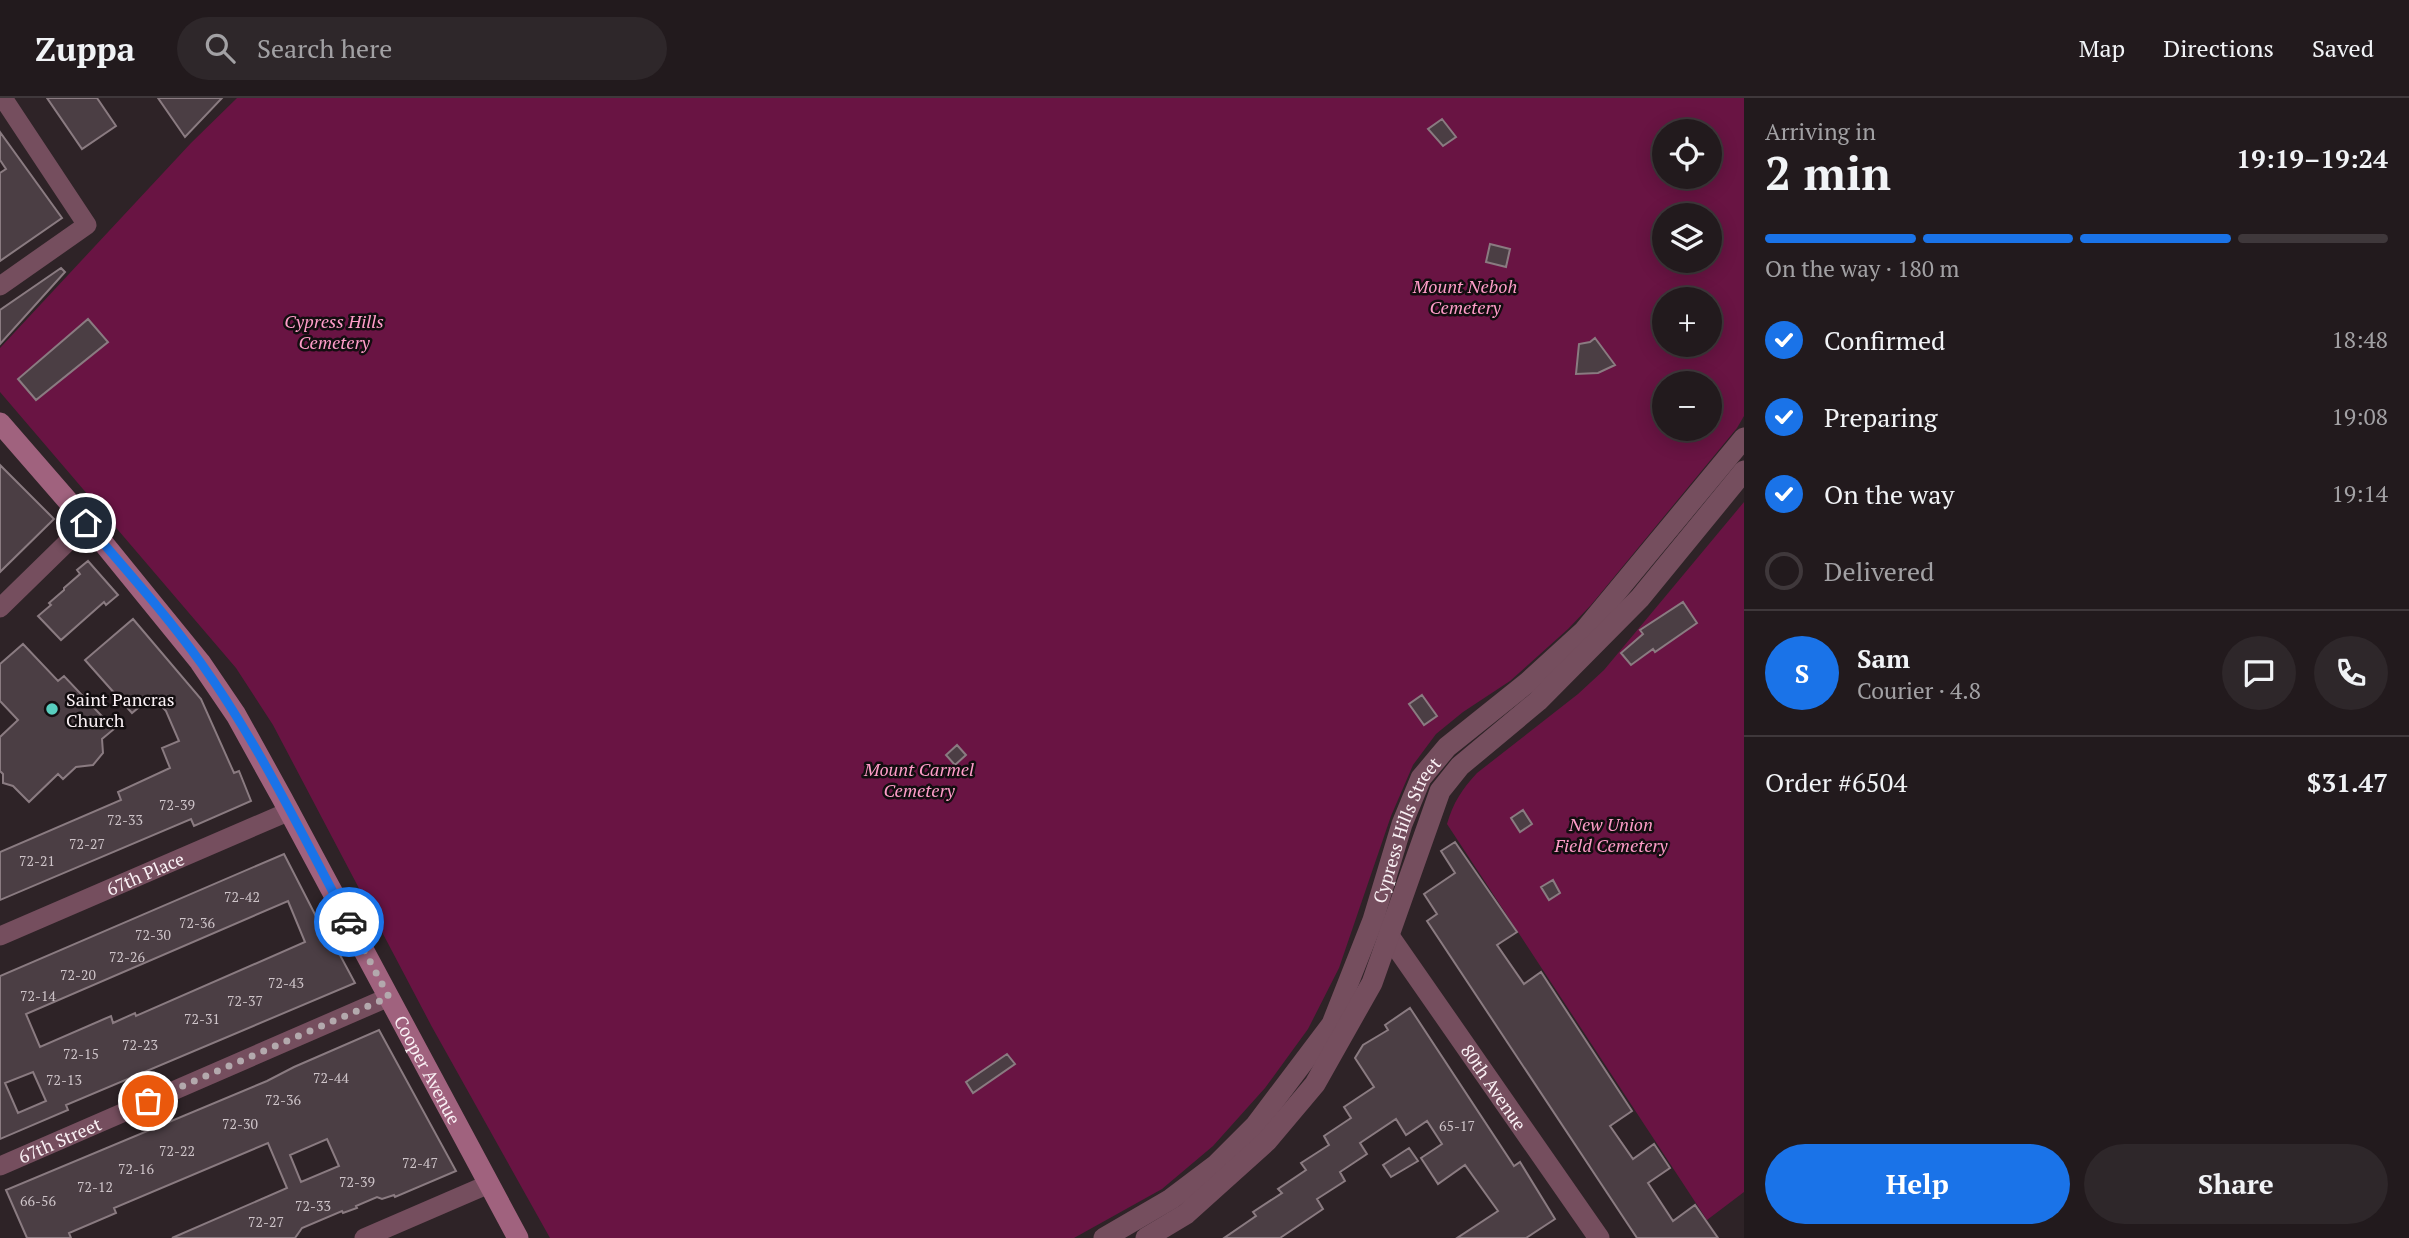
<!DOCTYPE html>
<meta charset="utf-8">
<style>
:root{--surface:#221a1d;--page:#2e272a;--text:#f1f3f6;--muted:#a2a1a4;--line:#3f383b;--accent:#1a73e8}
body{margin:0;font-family:"PT Serif",serif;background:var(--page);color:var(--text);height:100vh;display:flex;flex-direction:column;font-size:26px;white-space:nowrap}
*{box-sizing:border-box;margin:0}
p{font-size:23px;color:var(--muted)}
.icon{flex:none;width:38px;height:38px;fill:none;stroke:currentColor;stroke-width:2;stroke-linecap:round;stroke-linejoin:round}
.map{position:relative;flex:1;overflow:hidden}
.details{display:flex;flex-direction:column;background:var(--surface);width:665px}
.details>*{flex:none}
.controls{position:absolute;left:1652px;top:21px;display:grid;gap:14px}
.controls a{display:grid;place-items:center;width:70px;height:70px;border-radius:50%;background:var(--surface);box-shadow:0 4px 18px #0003,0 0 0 2px var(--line);font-size:35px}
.pin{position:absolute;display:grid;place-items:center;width:60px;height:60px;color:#fff;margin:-30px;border:4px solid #fff;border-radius:50%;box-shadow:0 2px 7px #0007}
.courier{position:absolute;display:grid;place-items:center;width:70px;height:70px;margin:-35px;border:5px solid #1a73e8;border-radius:50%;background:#fff;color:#222;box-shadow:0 2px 9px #0007}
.headline em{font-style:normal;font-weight:800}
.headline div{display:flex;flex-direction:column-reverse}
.headline{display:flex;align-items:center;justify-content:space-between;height:119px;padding:0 21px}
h1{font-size:46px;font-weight:800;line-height:52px}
.bar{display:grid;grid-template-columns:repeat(4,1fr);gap:10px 7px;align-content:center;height:84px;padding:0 21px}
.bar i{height:9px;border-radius:5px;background:var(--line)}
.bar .active{background:var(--accent)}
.bar p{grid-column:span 4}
.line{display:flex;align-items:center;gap:18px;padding:0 21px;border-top:2px solid var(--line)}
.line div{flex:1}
.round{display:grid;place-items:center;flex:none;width:74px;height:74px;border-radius:37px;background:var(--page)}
ol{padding:0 21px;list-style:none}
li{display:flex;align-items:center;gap:21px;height:77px}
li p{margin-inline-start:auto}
li .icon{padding:7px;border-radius:50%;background:var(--accent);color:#fff;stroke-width:4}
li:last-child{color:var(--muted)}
li i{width:38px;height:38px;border:4px solid var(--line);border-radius:50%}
.cta{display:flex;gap:14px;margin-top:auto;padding:14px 21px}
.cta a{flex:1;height:80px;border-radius:42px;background:var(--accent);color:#fff;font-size:28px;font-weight:800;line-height:80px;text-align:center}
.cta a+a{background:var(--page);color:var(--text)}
header{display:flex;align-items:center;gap:42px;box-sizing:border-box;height:98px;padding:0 35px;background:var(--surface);border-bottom:2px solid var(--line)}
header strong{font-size:33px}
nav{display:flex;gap:38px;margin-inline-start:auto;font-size:24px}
.search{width:490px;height:63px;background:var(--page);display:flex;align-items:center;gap:18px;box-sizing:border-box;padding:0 24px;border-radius:38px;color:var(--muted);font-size:26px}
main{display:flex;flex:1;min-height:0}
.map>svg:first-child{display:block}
.green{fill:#691443;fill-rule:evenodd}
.building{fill:#4b3e44;stroke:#8a7b81;stroke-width:2;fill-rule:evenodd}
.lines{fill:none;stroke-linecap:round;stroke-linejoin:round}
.minor{stroke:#754e5e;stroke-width:19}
.tertiary{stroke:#754e5e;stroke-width:21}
.secondary{stroke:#a0627e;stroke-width:21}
.done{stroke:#b3a9ad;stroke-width:7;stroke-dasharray:0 12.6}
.route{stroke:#1a73e8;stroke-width:9}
.poi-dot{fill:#58cebf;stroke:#130e10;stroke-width:2.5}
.labels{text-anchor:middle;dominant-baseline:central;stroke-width:5;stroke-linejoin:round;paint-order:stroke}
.number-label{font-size:14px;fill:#cec4c9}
.park-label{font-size:18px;font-style:italic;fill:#ff9dc9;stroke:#130e10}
.poi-label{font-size:18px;fill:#faf1f5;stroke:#130e10;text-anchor:start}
.street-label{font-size:18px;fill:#faf1f5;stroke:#130e10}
</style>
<header>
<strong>Zuppa</strong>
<div class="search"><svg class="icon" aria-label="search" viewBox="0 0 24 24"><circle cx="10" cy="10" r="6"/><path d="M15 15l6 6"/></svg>Search here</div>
<nav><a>Map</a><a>Directions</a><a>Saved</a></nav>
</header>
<main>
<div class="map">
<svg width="1744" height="1140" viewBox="0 0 1744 1140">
<rect width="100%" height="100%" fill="#2e2327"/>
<path class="green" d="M 237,0 L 1744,0 L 1744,318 L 1737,330 L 1591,507 L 1568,531 L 1510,583 L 1463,614 L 1436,636 L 1413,667 L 1391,718 L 1339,870 L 1308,931 L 1265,990 L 1213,1048 L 1162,1091 L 1074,1140 L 550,1140 L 432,929 L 273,627 L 236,570 L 0,294 L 0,250 L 191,45 ZM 1664,33 L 1710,33 L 1710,79 L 1664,79 ZM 1664,117 L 1710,117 L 1710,163 L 1664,163 ZM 1664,201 L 1710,201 L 1710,247 L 1664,247 ZM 1664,285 L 1710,285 L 1710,331 L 1664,331 Z
M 1744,404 L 1744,1094 L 1707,1122 L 1447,726 C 1453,705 1462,691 1477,675 L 1578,596 L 1604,572 Z"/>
<path class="building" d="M 47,0 L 97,0 L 116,28 L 82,51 Z
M 158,0 L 222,0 L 185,39 Z
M 1442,21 L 1456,39 L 1443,48 L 1428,31 Z
M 0,34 L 62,120 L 0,163 L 0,75 L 6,71 L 0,62 Z
M 1490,146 L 1510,151 L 1506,169 L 1486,164 Z
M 61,170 L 65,174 L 0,246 L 0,212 Z
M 88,221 L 108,244 L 36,302 L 18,281 Z
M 1595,240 L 1615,267 L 1598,275 L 1576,276 L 1579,246 L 1590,244 Z
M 0,367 L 54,421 L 0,474 Z
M 88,463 L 118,497 L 106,507 L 104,504 L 61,542 L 38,518 L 51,507 L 49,505 L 64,492 L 64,490 L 80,476 L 77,472 Z
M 1683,504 L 1697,525 L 1655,554 L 1653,551 L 1631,567 L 1621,555 L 1643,536 L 1640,532 Z
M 133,521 L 201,601 L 234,675 L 239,673 L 251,703 L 194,728 L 191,721 L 0,802 L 0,754 L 121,702 L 118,694 L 170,670 L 162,650 L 179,643 L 166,613 L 155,601 L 144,605 L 132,615 L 85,562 Z
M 23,546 L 58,583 L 64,578 L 114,631 L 102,641 L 103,655 L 93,667 L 76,669 L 63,681 L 58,676 L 29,704 L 13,688 L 3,685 L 3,676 L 0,673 L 0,639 L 18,622 L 0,603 L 0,566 Z
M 1422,597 L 1437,618 L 1424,627 L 1409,606 Z
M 957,647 L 966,657 L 955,667 L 946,657 Z
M 1523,712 L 1532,726 L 1520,734 L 1511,720 Z
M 1455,744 L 1517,834 L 1497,847 L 1524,886 L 1541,874 L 1632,1013 L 1610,1028 L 1633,1061 L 1654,1046 L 1670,1070 L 1648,1085 L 1673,1123 L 1695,1107 L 1718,1140 L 1637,1140 L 1427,823 L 1437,816 L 1424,796 L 1455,775 L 1441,753 Z
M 284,756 L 323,832 L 326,831 L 355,885 L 66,1007 L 68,1012 L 0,1041 L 0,878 ZM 288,803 L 305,844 L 136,918 L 135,915 L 113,925 L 111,918 L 40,949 L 26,916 ZM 33,974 L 46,1003 L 18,1015 L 5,985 Z
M 1553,782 L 1560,795 L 1549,802 L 1541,789 Z
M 1410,910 L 1514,1068 L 1520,1064 L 1555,1121 L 1526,1140 L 1457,1140 L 1498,1113 L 1465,1067 L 1438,1086 L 1421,1060 L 1442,1046 L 1427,1023 L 1406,1037 L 1396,1021 L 1360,1045 L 1367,1056 L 1340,1074 L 1345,1083 L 1317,1101 L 1323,1111 L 1280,1140 L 1224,1140 L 1256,1118 L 1253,1114 L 1282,1095 L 1278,1091 L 1306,1072 L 1301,1065 L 1329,1047 L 1324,1038 L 1351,1020 L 1344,1009 L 1374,989 L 1355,960 L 1363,947 L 1388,932 L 1385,927 Z
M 379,932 L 456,1073 L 395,1099 L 394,1097 L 382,1101 L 377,1099 L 356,1108 L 357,1110 L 343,1115 L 342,1113 L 302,1130 L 295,1140 L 172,1140 L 287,1090 L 268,1045 L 114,1110 L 116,1115 L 69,1135 L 71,1140 L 27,1140 L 6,1092 L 267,983 L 294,969 ZM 327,1041 L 339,1068 L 301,1084 L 290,1057 Z
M 1007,956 L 1015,966 L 973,995 L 966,984 Z
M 1409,1050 L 1418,1063 L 1391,1079 L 1383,1067 Z"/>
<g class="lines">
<g class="minor">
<path d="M 0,188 L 87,127 L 3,0"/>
<path d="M 0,510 L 87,425"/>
<path id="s1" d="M 0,838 L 290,713"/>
<path id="s2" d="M 0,1068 L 389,899"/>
<path d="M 364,1140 L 489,1086"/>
</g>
<g class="tertiary">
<path id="s3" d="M 1389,838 L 1599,1140"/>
<path id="s4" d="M 1104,1140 L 1171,1101 L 1216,1067 L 1255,1028 L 1332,926 L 1373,822 L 1402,726 L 1421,680 L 1447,649 L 1527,585 L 1584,533 L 1744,340"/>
<path d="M 1146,1140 L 1186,1116 L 1267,1043 L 1315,986 L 1372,885 L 1440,693 L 1460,668 L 1538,603 L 1640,500 L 1744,373"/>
</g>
<path class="secondary" id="s5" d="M 0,325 L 87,425 L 200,564 L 236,617 L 282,700 L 518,1140"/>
</g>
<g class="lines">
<path class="done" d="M 148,1003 L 389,899 L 349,824"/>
<path class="route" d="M 86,425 C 125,471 166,516 201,565 C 259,646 302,737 349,824"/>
</g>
<circle class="poi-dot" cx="52" cy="611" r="7"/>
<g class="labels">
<g class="number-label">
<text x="177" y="706">72-39</text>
<text x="125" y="721">72-33</text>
<text x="87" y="745">72-27</text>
<text x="37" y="762">72-21</text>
<text x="242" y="798">72-42</text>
<text x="197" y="824">72-36</text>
<text x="153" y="836">72-30</text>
<text x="127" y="858">72-26</text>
<text x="78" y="876">72-20</text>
<text x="286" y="884">72-43</text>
<text x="38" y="897">72-14</text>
<text x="245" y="902">72-37</text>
<text x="202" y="920">72-31</text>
<text x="140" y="946">72-23</text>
<text x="81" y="955">72-15</text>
<text x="331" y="979">72-44</text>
<text x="64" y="981">72-13</text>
<text x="283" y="1001">72-36</text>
<text x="240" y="1025">72-30</text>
<text x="1457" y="1027">65-17</text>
<text x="177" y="1052">72-22</text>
<text x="420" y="1064">72-47</text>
<text x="136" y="1070">72-16</text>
<text x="357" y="1083">72-39</text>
<text x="95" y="1088">72-12</text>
<text x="38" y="1102">66-56</text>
<text x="313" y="1107">72-33</text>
<text x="266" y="1123">72-27</text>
</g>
<g class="park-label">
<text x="1465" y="188">Mount Neboh<tspan x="1465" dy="21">Cemetery</tspan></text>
<text x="334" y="223">Cypress Hills<tspan x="334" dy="21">Cemetery</tspan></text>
<text x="919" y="671">Mount Carmel<tspan x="919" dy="21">Cemetery</tspan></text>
<text x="1611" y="726">New Union<tspan x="1611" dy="21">Field Cemetery</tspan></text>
</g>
<g class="poi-label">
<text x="66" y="601">Saint Pancras<tspan x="66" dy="21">Church</tspan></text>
</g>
<g class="street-label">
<text stroke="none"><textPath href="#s4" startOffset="525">Cypress Hills Street</textPath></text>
<text stroke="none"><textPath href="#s1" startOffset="158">67th Place</textPath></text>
<text stroke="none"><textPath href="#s5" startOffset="779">Cooper Avenue</textPath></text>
<text stroke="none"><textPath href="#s3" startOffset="184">80th Avenue</textPath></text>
<text stroke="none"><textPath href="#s2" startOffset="65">67th Street</textPath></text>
</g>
</g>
</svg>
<div class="controls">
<a><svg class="icon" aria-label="locate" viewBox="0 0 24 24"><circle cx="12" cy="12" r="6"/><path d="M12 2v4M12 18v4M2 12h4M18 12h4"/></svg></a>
<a><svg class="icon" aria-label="layers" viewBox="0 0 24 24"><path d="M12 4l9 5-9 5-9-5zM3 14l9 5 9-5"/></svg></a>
<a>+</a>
<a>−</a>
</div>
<div class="pin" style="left:148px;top:1003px;background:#ea580c"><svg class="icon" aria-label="bag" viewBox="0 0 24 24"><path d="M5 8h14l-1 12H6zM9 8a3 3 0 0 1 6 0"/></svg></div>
<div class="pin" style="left:86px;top:425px;background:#1f2937"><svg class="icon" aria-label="home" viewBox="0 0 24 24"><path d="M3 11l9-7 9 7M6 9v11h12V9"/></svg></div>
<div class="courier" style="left:349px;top:824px"><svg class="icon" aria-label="car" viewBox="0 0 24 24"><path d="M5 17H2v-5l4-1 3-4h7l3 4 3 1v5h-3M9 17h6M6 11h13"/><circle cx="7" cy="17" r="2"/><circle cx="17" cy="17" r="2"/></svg></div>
</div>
<section class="details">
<div class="headline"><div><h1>2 min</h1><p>Arriving in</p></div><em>19:19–19:24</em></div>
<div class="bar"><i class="active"></i><i class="active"></i><i class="active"></i><i></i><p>On the way · 180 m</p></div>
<ol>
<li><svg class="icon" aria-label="check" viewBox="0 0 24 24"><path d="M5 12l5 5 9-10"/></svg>Confirmed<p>18:48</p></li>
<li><svg class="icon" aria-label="check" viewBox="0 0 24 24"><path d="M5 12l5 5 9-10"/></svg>Preparing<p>19:08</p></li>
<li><svg class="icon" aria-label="check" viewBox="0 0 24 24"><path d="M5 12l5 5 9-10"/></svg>On the way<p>19:14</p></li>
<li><i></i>Delivered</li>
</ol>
<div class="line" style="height:126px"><b class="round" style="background:var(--accent);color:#fff">S</b><div><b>Sam</b><p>Courier · 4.8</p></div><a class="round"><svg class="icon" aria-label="chat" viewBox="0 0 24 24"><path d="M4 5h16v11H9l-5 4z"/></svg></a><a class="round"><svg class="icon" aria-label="phone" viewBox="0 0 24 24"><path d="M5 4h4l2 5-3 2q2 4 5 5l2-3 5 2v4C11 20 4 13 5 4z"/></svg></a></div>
<div class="line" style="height:91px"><div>Order #6504</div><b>$31.47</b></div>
<div class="cta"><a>Help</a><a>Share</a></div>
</section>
</main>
